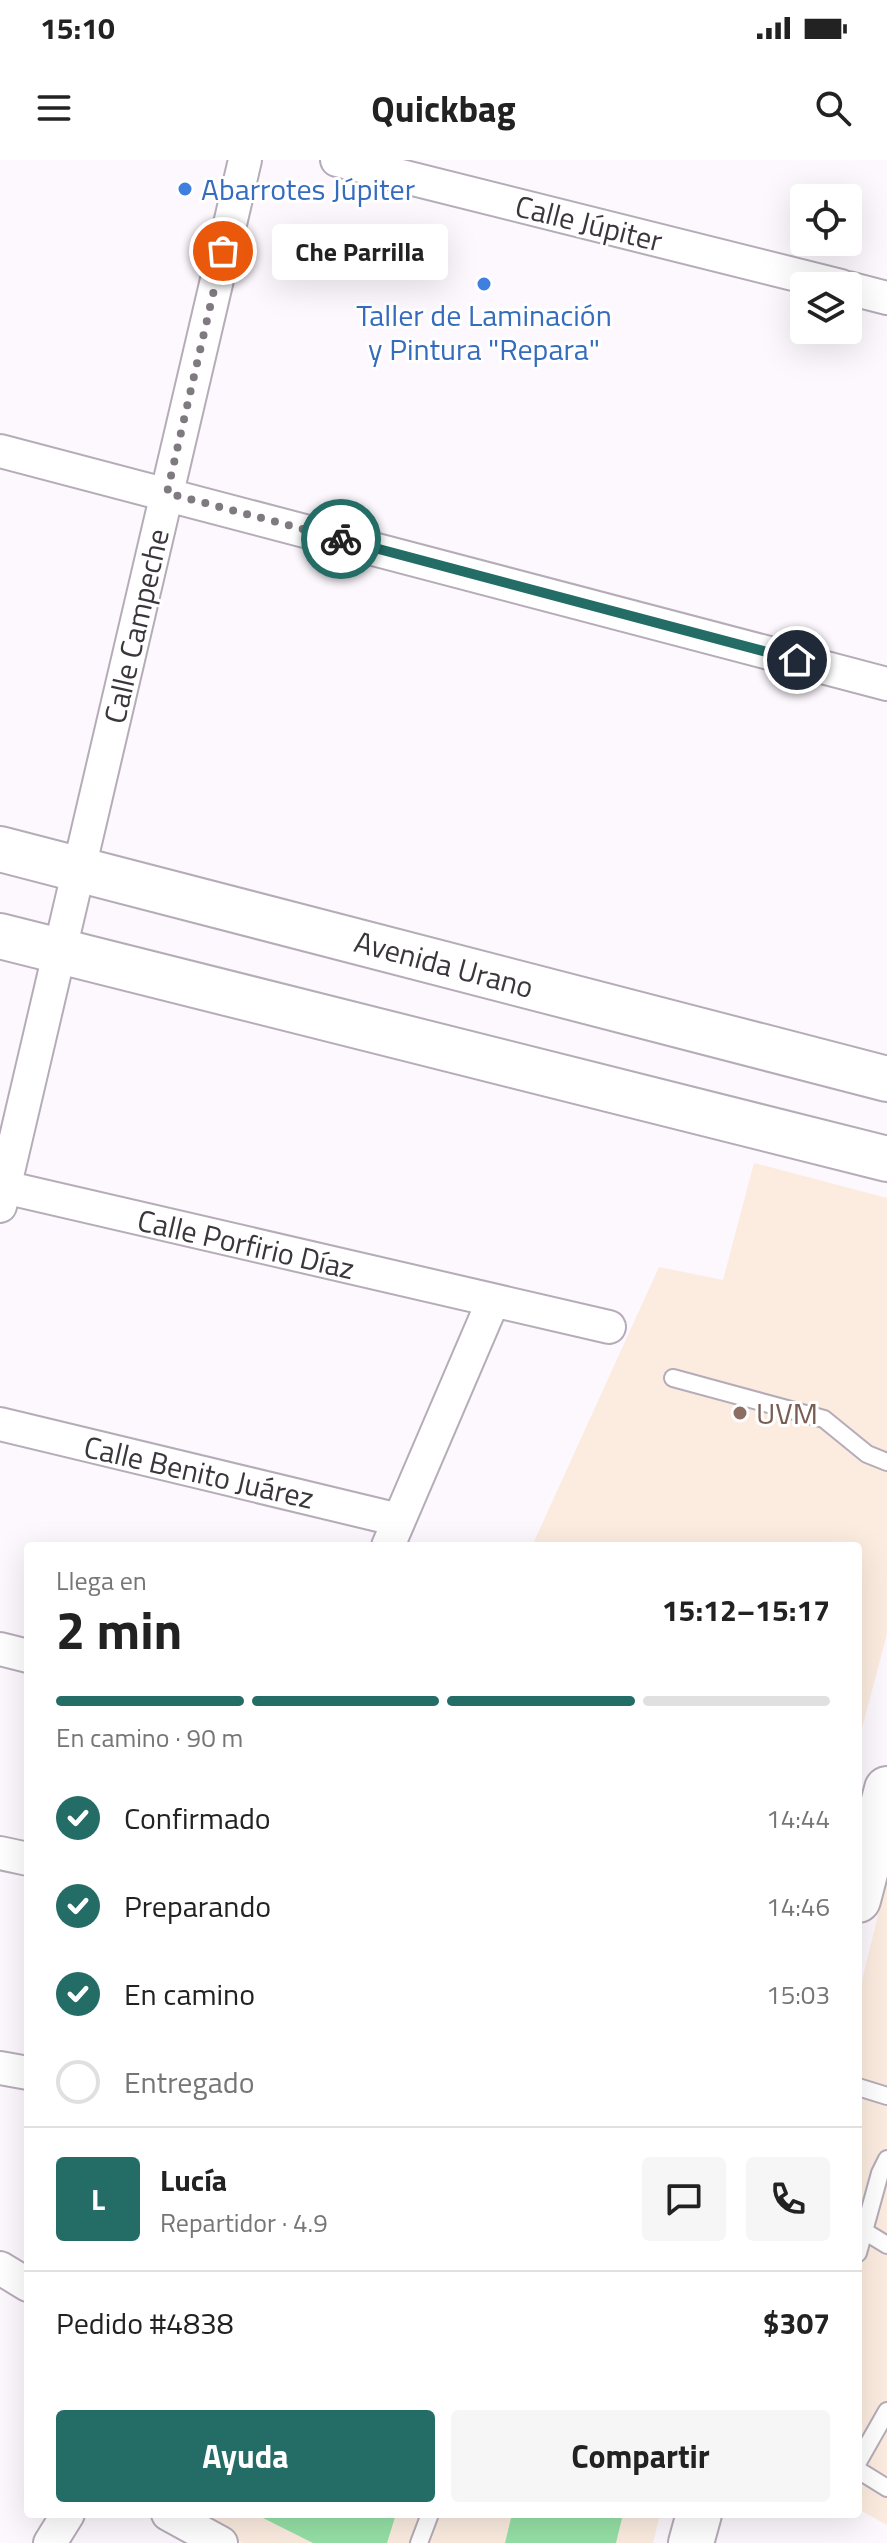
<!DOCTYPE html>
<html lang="es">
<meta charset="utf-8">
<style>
:root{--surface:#fff;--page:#f6f6f6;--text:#222;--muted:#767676;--line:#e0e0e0;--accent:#236d66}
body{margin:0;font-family:"Titillium Web",sans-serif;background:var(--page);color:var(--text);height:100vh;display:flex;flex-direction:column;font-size:30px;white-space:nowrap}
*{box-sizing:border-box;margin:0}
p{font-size:26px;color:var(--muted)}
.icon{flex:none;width:44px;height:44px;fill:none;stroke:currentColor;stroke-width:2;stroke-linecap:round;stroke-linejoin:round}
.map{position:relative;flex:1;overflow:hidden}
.side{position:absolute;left:24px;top:1382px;width:838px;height:976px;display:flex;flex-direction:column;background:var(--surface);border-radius:8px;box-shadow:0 8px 32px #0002}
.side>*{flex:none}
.tools{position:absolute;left:790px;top:24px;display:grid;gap:16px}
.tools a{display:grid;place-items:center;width:72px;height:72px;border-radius:8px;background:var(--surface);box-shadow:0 8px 32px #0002;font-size:40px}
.pin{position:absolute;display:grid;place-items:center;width:68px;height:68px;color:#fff;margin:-34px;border:4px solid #fff;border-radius:50%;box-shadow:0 2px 8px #0007}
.courier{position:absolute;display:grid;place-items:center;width:80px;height:80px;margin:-40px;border:6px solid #236d66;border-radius:50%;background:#fff;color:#222;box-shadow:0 2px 10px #0007}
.bubble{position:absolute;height:56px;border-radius:8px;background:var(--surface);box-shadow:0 8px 32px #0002;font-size:26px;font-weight:700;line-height:56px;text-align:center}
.headline em{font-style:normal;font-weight:700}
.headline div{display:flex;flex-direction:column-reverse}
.headline{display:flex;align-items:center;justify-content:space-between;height:136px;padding:0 32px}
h1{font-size:52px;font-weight:700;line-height:60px}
.bar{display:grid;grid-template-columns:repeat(4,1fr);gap:12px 8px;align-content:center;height:96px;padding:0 32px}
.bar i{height:10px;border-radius:6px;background:var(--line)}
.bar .current{background:var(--accent)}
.bar p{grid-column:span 4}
.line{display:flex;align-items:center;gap:20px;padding:0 32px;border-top:2px solid var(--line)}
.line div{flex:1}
.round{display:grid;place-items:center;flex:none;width:84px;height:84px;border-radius:8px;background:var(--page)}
ol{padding:0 32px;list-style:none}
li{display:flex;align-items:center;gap:24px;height:88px}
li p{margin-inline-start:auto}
li .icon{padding:8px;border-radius:50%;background:var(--accent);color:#fff;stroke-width:4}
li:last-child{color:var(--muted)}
li i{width:44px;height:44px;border:4px solid var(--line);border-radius:50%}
.cta{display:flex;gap:16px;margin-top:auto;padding:16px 32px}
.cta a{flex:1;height:92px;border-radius:8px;background:var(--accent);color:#fff;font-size:32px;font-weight:700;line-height:92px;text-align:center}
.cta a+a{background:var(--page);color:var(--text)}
.status{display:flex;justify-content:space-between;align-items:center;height:56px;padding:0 40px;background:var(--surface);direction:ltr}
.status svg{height:22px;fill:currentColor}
header{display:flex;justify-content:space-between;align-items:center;height:104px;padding:0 32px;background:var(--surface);font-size:36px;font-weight:700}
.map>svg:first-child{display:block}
.education{fill:#fcece0}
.green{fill:#95e0a6}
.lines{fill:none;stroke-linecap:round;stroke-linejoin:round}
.lane-casing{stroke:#b5acb8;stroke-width:20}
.street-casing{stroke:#b5acb8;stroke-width:36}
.secondary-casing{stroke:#b5acb8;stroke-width:48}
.lane{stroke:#fff;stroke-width:16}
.street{stroke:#fff;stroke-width:32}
.secondary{stroke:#fff;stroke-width:44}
.done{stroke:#7e7a7f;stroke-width:8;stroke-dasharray:0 14.4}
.route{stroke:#236d66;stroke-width:10}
.shop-dot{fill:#3f7fe0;stroke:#fff;stroke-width:3}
.education-dot{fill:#8d6e63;stroke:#fff;stroke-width:3}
.labels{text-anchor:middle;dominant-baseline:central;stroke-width:6;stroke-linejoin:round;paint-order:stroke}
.shop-label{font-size:30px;fill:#366cbe;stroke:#fff;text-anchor:start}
.street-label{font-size:30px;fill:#3a363b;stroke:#fff}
.education-label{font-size:30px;fill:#785e54;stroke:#fff;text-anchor:start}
</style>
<div class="status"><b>15:10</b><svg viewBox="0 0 49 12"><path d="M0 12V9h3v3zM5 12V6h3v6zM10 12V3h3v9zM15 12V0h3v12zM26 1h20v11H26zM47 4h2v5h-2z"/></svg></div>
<header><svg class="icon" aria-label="menu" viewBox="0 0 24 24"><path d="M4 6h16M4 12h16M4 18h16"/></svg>Quickbag<svg class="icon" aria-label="search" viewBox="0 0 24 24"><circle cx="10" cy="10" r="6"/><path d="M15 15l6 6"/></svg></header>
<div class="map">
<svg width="887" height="2383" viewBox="0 0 887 2383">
<rect width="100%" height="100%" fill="#fdf7fe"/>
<path class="education" d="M 754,1003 L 887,1038 L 887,1474 L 858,1583 L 858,1386 L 532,1386 L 659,1107 L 723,1120 Z
M 887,1718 L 887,2365 L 858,2349 L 858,1837 Z
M 190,2354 L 660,2354 L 653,2383 L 243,2383 Z"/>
<path class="green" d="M 255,2354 L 396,2354 L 387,2383 L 313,2383 Z
M 512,2354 L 623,2354 L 616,2383 L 505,2383 Z"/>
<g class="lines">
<defs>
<path id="lane" d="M 673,1218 L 824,1259 L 867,1294 L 887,1302
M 858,1927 L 887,1936
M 864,2071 L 887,2085
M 858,2093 L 880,2013 L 887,1999
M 858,2302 L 887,2251
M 858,2310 L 887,2328
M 419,2383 L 430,2354"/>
<path id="street" d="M 337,0 L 841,126
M 848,128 L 887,138
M 0,291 L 887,524
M 0,1026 L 609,1167
M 0,1046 L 245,0
M 0,1264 L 399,1360
M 388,1386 L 493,1141
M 0,1489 L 28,1496
M 0,1693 L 28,1699
M 0,1908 L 28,1913
M 0,2108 L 28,2125
M 168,2354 L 221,2383
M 50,2383 L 68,2354"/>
<path id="secondary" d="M 0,689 L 887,919
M 0,776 L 887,999
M 858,1740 L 887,1629
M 691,2383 L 699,2354"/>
</defs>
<use href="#lane" class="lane-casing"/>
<use href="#street" class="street-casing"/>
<use href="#secondary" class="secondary-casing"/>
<use href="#lane" class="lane"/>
<use href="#street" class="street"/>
<use href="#secondary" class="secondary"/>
</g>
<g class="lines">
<path class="done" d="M 223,91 L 167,333 L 341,379"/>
<path class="route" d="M 341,379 L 797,500"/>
</g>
<g class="shop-dot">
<circle cx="185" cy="29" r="8"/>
<circle cx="484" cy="124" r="8"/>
</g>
<circle class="education-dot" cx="740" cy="1253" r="8"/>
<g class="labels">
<g class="shop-label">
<text x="201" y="29">Abarrotes Júpiter</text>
<text x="484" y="155" text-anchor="middle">Taller de Laminación<tspan x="484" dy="34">y Pintura "Repara"</tspan></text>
</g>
<g class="street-label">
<text transform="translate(589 63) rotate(14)">Calle Júpiter</text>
<text transform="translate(136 466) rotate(-77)">Calle Campeche</text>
<text transform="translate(444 804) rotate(15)">Avenida Urano</text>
<text transform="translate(246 1084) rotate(13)">Calle Porfirio Díaz</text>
<text transform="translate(199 1312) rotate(13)">Calle Benito Juárez</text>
</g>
<g class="education-label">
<text x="756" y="1253">UVM</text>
</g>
</g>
</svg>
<div class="tools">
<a><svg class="icon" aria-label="locate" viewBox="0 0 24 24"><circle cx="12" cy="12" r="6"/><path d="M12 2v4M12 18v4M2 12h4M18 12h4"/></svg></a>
<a><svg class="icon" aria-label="layers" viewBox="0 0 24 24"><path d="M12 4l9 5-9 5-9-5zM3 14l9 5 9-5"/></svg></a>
</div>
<div class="pin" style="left:223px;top:91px;background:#ea580c"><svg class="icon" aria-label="bag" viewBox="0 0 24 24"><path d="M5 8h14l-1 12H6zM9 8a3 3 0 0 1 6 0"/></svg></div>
<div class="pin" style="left:797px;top:500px;background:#1f2937"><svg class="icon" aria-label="home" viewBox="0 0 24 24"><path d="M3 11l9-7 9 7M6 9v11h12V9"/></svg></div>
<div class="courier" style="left:341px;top:379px"><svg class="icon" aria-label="bike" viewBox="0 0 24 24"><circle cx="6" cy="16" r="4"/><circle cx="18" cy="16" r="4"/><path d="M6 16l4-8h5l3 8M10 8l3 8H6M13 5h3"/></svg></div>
<div class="bubble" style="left:272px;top:64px;width:176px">Che Parrilla</div>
<section class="side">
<div class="headline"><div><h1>2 min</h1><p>Llega en</p></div><em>15:12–15:17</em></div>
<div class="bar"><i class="current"></i><i class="current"></i><i class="current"></i><i></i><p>En camino · 90 m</p></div>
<ol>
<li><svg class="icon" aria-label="check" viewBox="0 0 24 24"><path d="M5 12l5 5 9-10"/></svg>Confirmado<p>14:44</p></li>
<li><svg class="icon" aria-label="check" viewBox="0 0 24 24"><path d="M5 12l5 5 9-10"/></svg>Preparando<p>14:46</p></li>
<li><svg class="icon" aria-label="check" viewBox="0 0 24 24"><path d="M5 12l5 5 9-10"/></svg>En camino<p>15:03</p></li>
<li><i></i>Entregado</li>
</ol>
<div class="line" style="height:144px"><b class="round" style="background:var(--accent);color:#fff">L</b><div><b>Lucía</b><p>Repartidor · 4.9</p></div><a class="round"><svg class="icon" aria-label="chat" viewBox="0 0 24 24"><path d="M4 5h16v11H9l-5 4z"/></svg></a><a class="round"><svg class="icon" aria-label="phone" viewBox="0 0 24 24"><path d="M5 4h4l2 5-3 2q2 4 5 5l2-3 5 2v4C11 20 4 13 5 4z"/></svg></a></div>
<div class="line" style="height:104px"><div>Pedido #4838</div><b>$307</b></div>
<div class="cta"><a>Ayuda</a><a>Compartir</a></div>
</section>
</div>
